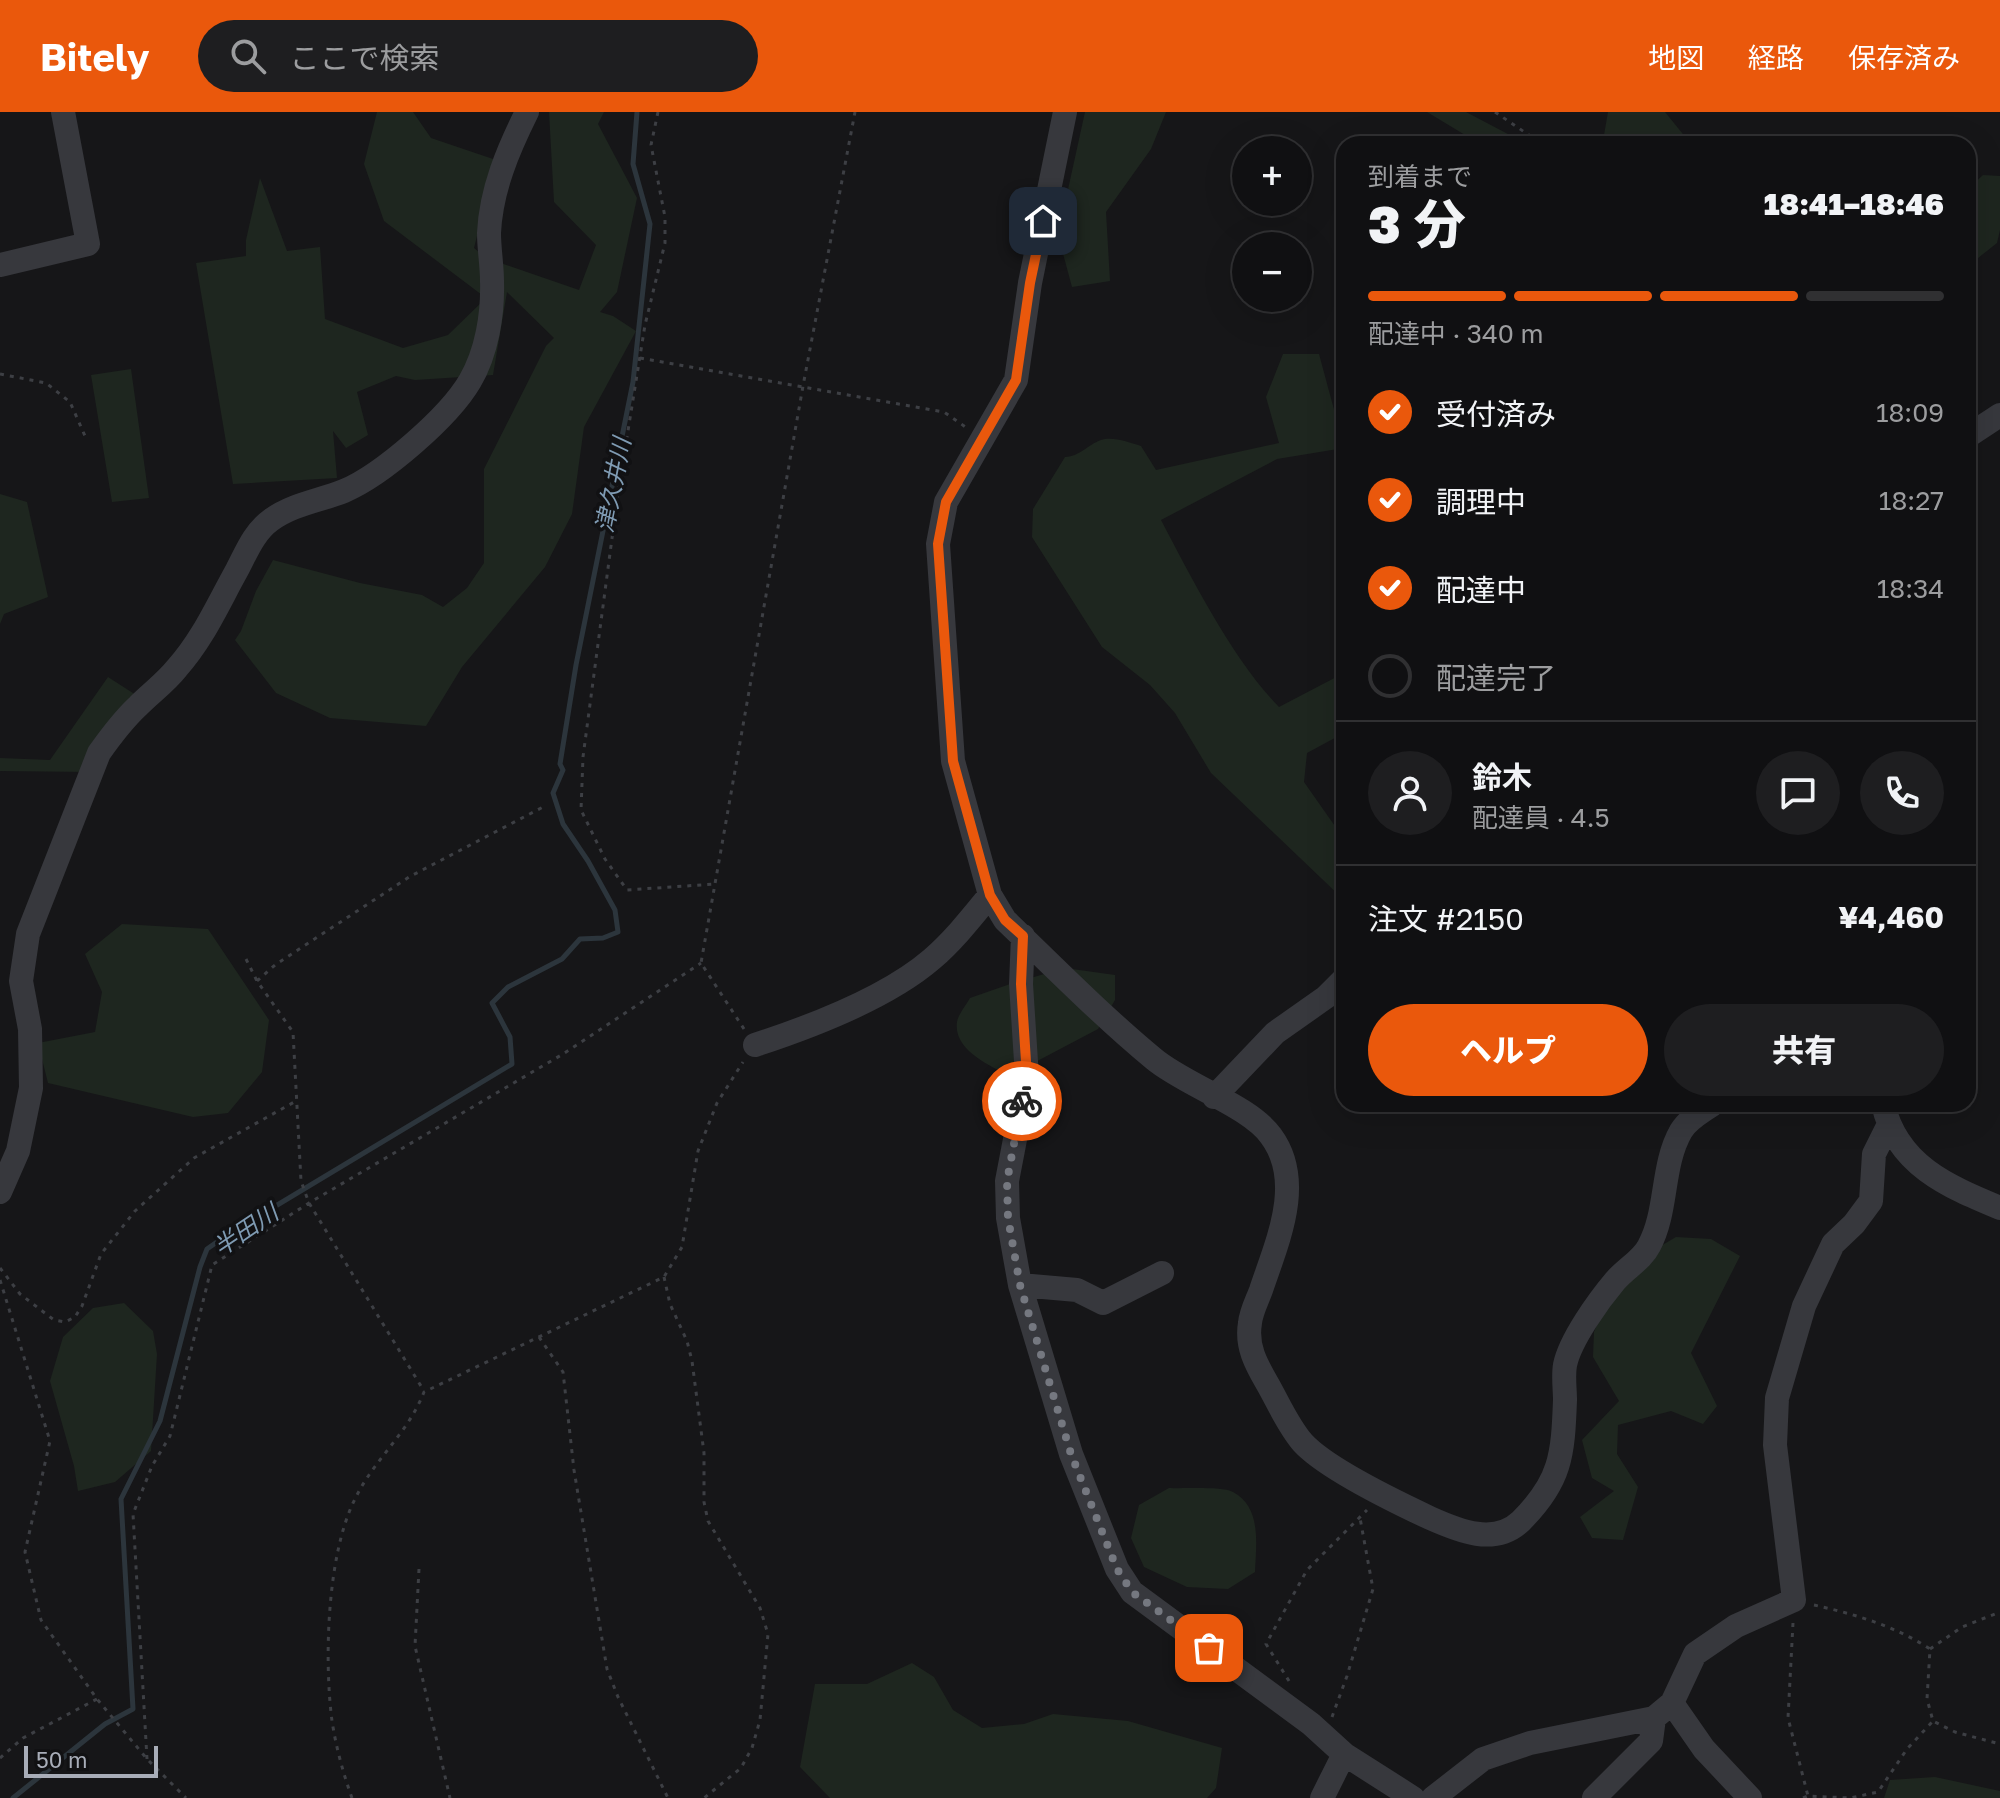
<!DOCTYPE html>
<html lang="ja">
<meta charset="utf-8">
<style>
:root{--surface:#101012;--page:#1e1e20;--text:#f1f3f6;--muted:#9c9d9f;--line:#303032;--accent:#ea580c}
body{margin:0;font-family:"Golos Text","Noto Sans JP",sans-serif;background:var(--page);color:var(--text);height:100vh;display:flex;flex-direction:column;font-size:30px;white-space:nowrap}
*{box-sizing:border-box;margin:0}
p{font-size:26px;color:var(--muted)}
.icon{flex:none;width:44px;height:44px;fill:none;stroke:currentColor;stroke-width:2;stroke-linecap:round;stroke-linejoin:round}
.map{position:relative;flex:1;overflow:hidden}
.details{position:absolute;left:1336px;top:24px;width:640px;height:976px;display:flex;flex-direction:column;background:var(--surface);border-radius:24px;box-shadow:0 8px 32px #0002,0 0 0 2px var(--line)}
.details>*{flex:none}
.buttons{position:absolute;left:1232px;top:24px;display:grid;gap:16px}
.buttons a{display:grid;place-items:center;width:80px;height:80px;border-radius:50%;background:var(--surface);box-shadow:0 8px 32px #0002,0 0 0 2px var(--line);font-size:40px}
.scale{position:absolute;left:24px;bottom:20px;width:134px;box-sizing:border-box;padding-left:8px;border:4px solid #a8adb8;border-top:0;font-size:22px;line-height:28px;white-space:nowrap;color:#a8adb8;-webkit-text-stroke:6px #111113;paint-order:stroke}
.pin{position:absolute;display:grid;place-items:center;width:68px;height:68px;color:#fff;margin:-34px;border-radius:16px;box-shadow:0 4px 12px #0006}
.courier{position:absolute;display:grid;place-items:center;width:80px;height:80px;margin:-40px;border:6px solid #ea580c;border-radius:50%;background:#fff;color:#222;box-shadow:0 2px 10px #0007}
.headline em{font-style:normal;font-weight:800}
.headline div{display:flex;flex-direction:column-reverse}
.headline{display:flex;align-items:center;justify-content:space-between;height:136px;padding:0 32px}
h1{font-size:52px;font-weight:800;line-height:60px}
.bar{display:grid;grid-template-columns:repeat(4,1fr);gap:12px 8px;align-content:center;height:96px;padding:0 32px}
.bar i{height:10px;border-radius:6px;background:var(--line)}
.bar .on{background:var(--accent)}
.bar p{grid-column:span 4}
.line{display:flex;align-items:center;gap:20px;padding:0 32px;border-top:2px solid var(--line)}
.line div{flex:1}
.round{display:grid;place-items:center;flex:none;width:84px;height:84px;border-radius:42px;background:var(--page)}
ol{padding:0 32px;list-style:none}
li{display:flex;align-items:center;gap:24px;height:88px}
li p{margin-inline-start:auto}
li .icon{padding:8px;border-radius:50%;background:var(--accent);color:#fff;stroke-width:4}
li:last-child{color:var(--muted)}
li i{width:44px;height:44px;border:4px solid var(--line);border-radius:50%}
.cta{display:flex;gap:16px;margin-top:auto;padding:16px 32px}
.cta a{flex:1;height:92px;border-radius:48px;background:var(--accent);color:#fff;font-size:32px;font-weight:800;line-height:92px;text-align:center}
.cta a+a{background:var(--page);color:var(--text)}
header{display:flex;align-items:center;gap:48px;box-sizing:border-box;height:112px;padding:0 40px;background:var(--accent);color:#fff}
header strong{font-size:38px}
nav{display:flex;gap:44px;margin-inline-start:auto;font-size:28px}
.search{width:560px;height:72px;background:var(--page);display:flex;align-items:center;gap:20px;box-sizing:border-box;padding:0 28px;border-radius:44px;color:var(--muted);font-size:30px}
.map>svg:first-child{display:block}
.green{fill:#1e261f}
.lines{fill:none;stroke-linecap:round;stroke-linejoin:round}
.stream{stroke:#2c353c;stroke-width:5}
.path{stroke:#3d3f44;stroke-width:3;stroke-dasharray:4 6;stroke-linecap:butt}
.minor{stroke:#37383d;stroke-width:24}
.done{stroke:#757880;stroke-width:8;stroke-dasharray:0 14.4}
.route{stroke:#ea580c;stroke-width:10}
.labels{text-anchor:middle;dominant-baseline:central;stroke-width:7;stroke-linejoin:round;paint-order:stroke}
.water-label{font-size:24px;font-style:italic;fill:#7f9bb3;stroke:#111113}
</style>
<header>
<strong>Bitely</strong>
<div class="search"><svg class="icon" aria-label="search" viewBox="0 0 24 24"><circle cx="10" cy="10" r="6"/><path d="M15 15l6 6"/></svg>ここで検索</div>
<nav><a>地図</a><a>経路</a><a>保存済み</a></nav>
</header>
<div class="map">
<svg width="2000" height="1686" viewBox="0 0 2000 1686">
<rect width="100%" height="100%" fill="#161618"/>
<path class="green" d="M 377,0 L 413,0 L 431,26 L 496,48 L 474,136 L 486,146 L 579,178 L 596,133 L 554,90 L 549,0 L 604,0 L 598,12 L 637,86 L 617,180 L 600,200 L 613,204 L 636,219 L 584,315 L 572,402 L 545,455 L 462,555 L 426,614 L 330,606 L 276,581 L 235,528 L 241,519 L 256,479 L 273,448 L 360,471 L 422,483 L 443,495 L 467,476 L 484,451 L 484,357 L 546,234 L 554,226 L 507,180 L 493,263 L 415,268 L 396,264 L 357,280 L 368,323 L 346,336 L 333,319 L 337,366 L 233,372 L 196,151 L 246,144 L 246,128 L 260,66 L 287,139 L 320,135 L 325,207 L 403,236 L 448,223 L 486,186 L 384,109 L 364,52 Z
M 1085,0 L 1166,0 L 1151,37 L 1106,100 L 1110,169 L 1072,175 L 1058,123 Z
M 1427,0 L 1466,0 L 1527,32 L 1480,32 Z
M 1608,0 L 1665,0 L 1691,32 L 1597,32 L 1604,23 Z
M 1983,63 L 2000,64 L 2000,118 L 1997,131 L 1968,154 L 1968,77 Z
M 1283,242 L 1319,242 L 1339,316 L 1344,316 L 1344,336 L 1277,347 L 1161,408 C 1192,467 1233,548 1279,595 L 1344,561 L 1344,621 L 1307,641 L 1304,670 L 1344,727 L 1344,788 L 1211,661 L 1175,601 L 1150,573 L 1102,535 L 1032,425 L 1033,397 L 1065,345 C 1081,344 1087,333 1101,328 C 1112,324 1129,330 1141,334 L 1156,358 L 1279,331 L 1266,285 Z
M 131,257 L 149,386 L 112,390 L 91,263 Z
M 0,382 L 27,390 L 48,485 L 4,502 L 0,512 Z
M 108,565 L 136,583 L 91,660 L 0,659 L 0,646 L 50,648 Z
M 122,812 L 208,817 L 269,908 L 262,960 L 228,1001 L 193,1005 L 48,971 L 38,931 L 95,920 L 102,880 L 85,842 Z
M 1065,856 L 1115,863 L 1115,888 L 1098,917 L 1009,964 C 990,953 953,938 957,910 C 958,903 966,893 970,886 L 1013,871 Z
M 1676,1125 L 1711,1127 L 1740,1144 L 1691,1241 L 1717,1294 L 1703,1312 L 1671,1299 L 1618,1313 L 1617,1342 L 1638,1375 L 1623,1428 L 1592,1426 L 1580,1405 L 1614,1379 L 1592,1366 L 1582,1328 L 1619,1289 L 1593,1245 L 1594,1220 L 1608,1184 L 1642,1145 Z
M 124,1191 L 153,1219 L 157,1242 L 151,1339 L 115,1370 L 78,1379 L 74,1354 L 50,1269 L 63,1225 L 93,1196 Z
M 1169,1376 C 1184,1377 1221,1374 1233,1380 C 1262,1395 1256,1433 1255,1460 L 1228,1477 L 1187,1475 L 1144,1455 L 1131,1426 L 1139,1393 Z
M 912,1551 L 934,1565 L 953,1598 L 982,1616 L 1024,1612 L 1053,1602 L 1128,1609 L 1222,1636 L 1216,1676 L 1207,1686 L 830,1686 L 800,1655 L 815,1572 L 867,1572 Z
M 1935,1665 L 2000,1679 L 2000,1686 L 1884,1686 L 1890,1668 Z"/>
<g class="lines">
<path class="stream" d="M 13,1686 L 105,1612 L 133,1597 L 121,1387 L 160,1309 L 200,1155 L 207,1137 L 224,1125 L 512,952 L 510,925 L 492,891 L 508,875 L 562,847 L 580,827 L 603,826 L 618,820 L 615,798 L 588,749 L 563,712 L 553,681 L 563,658 L 560,652 L 576,553 L 633,270 L 650,112 L 633,52 L 637,0"/>
<path class="path" d="M 658,0 L 651,33 L 665,105 L 665,131 L 645,213 L 618,381 L 583,645 L 581,698 L 605,747 L 627,778 L 715,772
M 1495,0 L 1542,32
M 640,246 L 944,300 L 967,316
M 0,262 L 46,271 L 70,290 L 85,324
M 246,847 L 257,869 L 293,920 L 301,1069 L 309,1091 L 424,1279
M 257,869 L 275,853 L 409,765 L 543,695
M 744,917 L 701,851 L 803,274 L 855,0
M 0,1156 L 20,1182 L 54,1208 L 65,1210 L 75,1205 L 82,1194 L 101,1142 L 135,1099 L 194,1046 L 296,989
M 664,1165 L 670,1192 L 687,1229 L 692,1249 L 704,1341 L 704,1390 L 708,1409 L 760,1496 L 768,1522 L 760,1608 L 752,1636 L 741,1656 L 704,1686
M 0,1168 L 50,1329 L 25,1440 L 41,1508 L 97,1587 L 147,1647 L 186,1686
M 539,1225 L 563,1260 L 574,1358 L 607,1557 L 618,1585 L 668,1686
M 419,1457 L 415,1534 L 450,1686
M 1814,1493 C 1854,1502 1895,1514 1930,1537 L 1927,1587 L 1933,1609 L 1955,1620 L 2000,1632
M 1793,1511 L 1788,1606 L 1808,1684
M 1930,1537 L 1962,1515 L 2000,1500
M 1289,1569 L 1266,1532 L 1307,1458 L 1367,1398
M 1332,1605 L 1347,1564 L 1373,1477 L 1360,1406
M 0,1646 L 23,1626 L 97,1587
M 147,1647 L 133,1402 L 152,1354 L 170,1324 L 212,1153 L 309,1091 L 563,942 L 701,851
M 352,1686 C 343,1661 336,1635 332,1609 C 324,1548 327,1442 355,1387 C 374,1347 407,1323 424,1280 L 664,1165 L 682,1135 L 698,1039 L 717,991 L 743,950
M 1803,1686 L 1808,1684 L 1850,1686 L 1878,1680 L 1907,1637 L 1933,1609"/>
<path class="minor" d="M 1065,0 L 1030,171 L 1016,268 L 946,390 L 938,432 L 953,649 L 990,783 L 1005,808 C 1054,855 1102,904 1154,947 C 1185,973 1250,994 1271,1024 C 1305,1070 1277,1130 1261,1178 C 1257,1189 1251,1200 1250,1211 C 1246,1234 1256,1252 1267,1271 C 1278,1290 1288,1314 1303,1331 C 1326,1356 1398,1391 1430,1406 C 1459,1419 1495,1434 1521,1409 C 1561,1369 1563,1343 1565,1288 C 1565,1277 1563,1264 1565,1253 C 1570,1228 1599,1188 1615,1169 C 1626,1156 1642,1148 1649,1134 C 1668,1099 1661,1054 1681,1019 C 1688,1007 1702,1000 1713,992
M 0,153 L 88,132 L 63,0
M 1968,324 L 2000,303
M 1023,824 L 1021,872 L 1027,965 L 1007,1069 L 1008,1106 L 1020,1173 L 1071,1342 L 1117,1457 L 1132,1480 L 1311,1612 L 1344,1642 L 1322,1686
M 755,933 C 810,915 888,885 932,847 C 954,828 972,805 990,783
M 1214,985 L 1275,921 L 1326,885 L 1344,867
M 1883,992 C 1897,1053 1947,1074 2000,1096
M 0,1080 L 18,1039 L 31,976 L 30,917 L 21,869 L 28,822 L 99,641 C 111,624 123,608 138,594 C 151,581 166,570 177,556 C 203,527 218,492 237,458 C 246,441 254,420 271,408 C 293,392 319,389 344,379 C 382,363 449,305 470,269 C 487,240 493,202 492,169 C 492,153 489,137 489,121 C 491,78 508,38 527,0
M 1020,1173 L 1077,1178 L 1103,1191 L 1162,1161
M 1672,1591 L 1704,1637 L 1750,1686
M 1344,1642 L 1413,1686
M 1433,1686 L 1483,1647 L 1530,1631 L 1654,1606
M 1594,1686 L 1651,1629 L 1654,1606 L 1672,1591 L 1695,1542 L 1736,1514 L 1794,1488 L 1775,1333 L 1777,1286 L 1804,1194 L 1833,1132 L 1854,1112 L 1871,1089 L 1874,1042 L 1888,1014"/>
</g>
<g class="lines">
<path class="done" d="M 1022,989 L 1007,1069 L 1008,1106 L 1020,1173 L 1071,1342 L 1117,1457 L 1132,1480 L 1209,1536"/>
<path class="route" d="M 1022,989 L 1027,965 L 1021,872 L 1023,824 L 1005,808 L 990,783 L 953,649 L 938,432 L 946,390 L 1016,268 L 1030,171 L 1043,109"/>
</g>
<g class="labels">
<g class="water-label">
<text transform="translate(612 373) rotate(-79)">津久井川</text>
<text transform="translate(245 1117) rotate(-34)">半田川</text>
</g>
</g>
</svg>
<div class="buttons">
<a>+</a>
<a>−</a>
</div>
<div class="scale">50 m</div>
<div class="pin" style="left:1209px;top:1536px;background:#ea580c"><svg class="icon" aria-label="bag" viewBox="0 0 24 24"><path d="M5 8h14l-1 12H6zM9 8a3 3 0 0 1 6 0"/></svg></div>
<div class="pin" style="left:1043px;top:109px;background:#1f2937"><svg class="icon" aria-label="home" viewBox="0 0 24 24"><path d="M3 11l9-7 9 7M6 9v11h12V9"/></svg></div>
<div class="courier" style="left:1022px;top:989px"><svg class="icon" aria-label="bike" viewBox="0 0 24 24"><circle cx="6" cy="16" r="4"/><circle cx="18" cy="16" r="4"/><path d="M6 16l4-8h5l3 8M10 8l3 8H6M13 5h3"/></svg></div>
<section class="details">
<div class="headline"><div><h1>3 分</h1><p>到着まで</p></div><em>18:41–18:46</em></div>
<div class="bar"><i class="on"></i><i class="on"></i><i class="on"></i><i></i><p>配達中 · 340 m</p></div>
<ol>
<li><svg class="icon" aria-label="check" viewBox="0 0 24 24"><path d="M5 12l5 5 9-10"/></svg>受付済み<p>18:09</p></li>
<li><svg class="icon" aria-label="check" viewBox="0 0 24 24"><path d="M5 12l5 5 9-10"/></svg>調理中<p>18:27</p></li>
<li><svg class="icon" aria-label="check" viewBox="0 0 24 24"><path d="M5 12l5 5 9-10"/></svg>配達中<p>18:34</p></li>
<li><i></i>配達完了</li>
</ol>
<div class="line" style="height:144px"><a class="round"><svg class="icon" aria-label="person" viewBox="0 0 24 24"><circle cx="12" cy="8" r="4"/><path d="M4 21q1-7 8-7t8 7"/></svg></a><div><b>鈴木</b><p>配達員 · 4.5</p></div><a class="round"><svg class="icon" aria-label="chat" viewBox="0 0 24 24"><path d="M4 5h16v11H9l-5 4z"/></svg></a><a class="round"><svg class="icon" aria-label="phone" viewBox="0 0 24 24"><path d="M5 4h4l2 5-3 2q2 4 5 5l2-3 5 2v4C11 20 4 13 5 4z"/></svg></a></div>
<div class="line" style="height:104px"><div>注文 #2150</div><b>¥4,460</b></div>
<div class="cta"><a>ヘルプ</a><a>共有</a></div>
</section>
</div>
